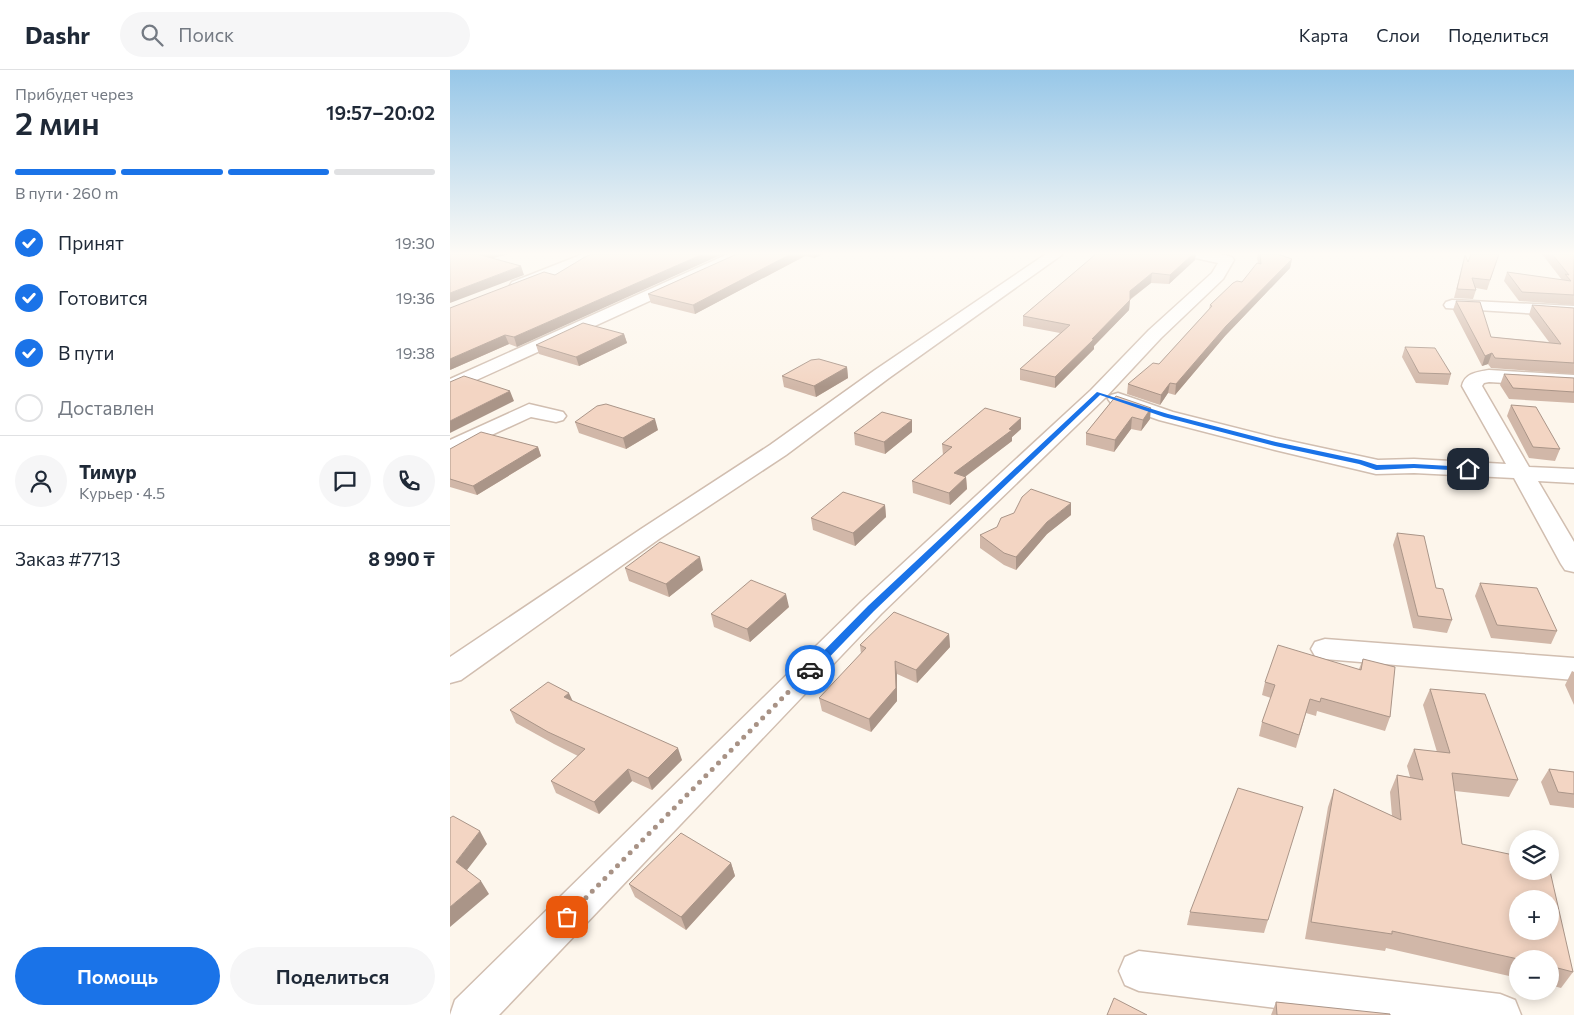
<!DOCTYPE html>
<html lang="ru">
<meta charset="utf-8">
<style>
:root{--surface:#fff;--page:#f6f6f7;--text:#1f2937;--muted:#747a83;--line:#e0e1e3;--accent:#1a73e8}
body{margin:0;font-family:Commissioner,sans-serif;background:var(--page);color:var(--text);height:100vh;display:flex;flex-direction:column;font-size:19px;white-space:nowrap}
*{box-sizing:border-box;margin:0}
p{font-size:16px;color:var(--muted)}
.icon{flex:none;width:28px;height:28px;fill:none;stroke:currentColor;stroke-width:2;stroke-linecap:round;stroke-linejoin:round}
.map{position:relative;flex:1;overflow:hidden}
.sheet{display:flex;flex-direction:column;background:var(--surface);width:450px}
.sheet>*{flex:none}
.tools{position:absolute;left:1059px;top:760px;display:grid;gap:10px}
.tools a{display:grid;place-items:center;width:50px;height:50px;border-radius:50%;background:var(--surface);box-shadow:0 2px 12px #0003;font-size:25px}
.pin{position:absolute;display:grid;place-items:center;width:42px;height:42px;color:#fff;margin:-21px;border-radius:10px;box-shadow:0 2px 8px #0006}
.courier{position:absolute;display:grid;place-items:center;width:50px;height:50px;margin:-25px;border:4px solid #1a73e8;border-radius:50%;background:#fff;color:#222;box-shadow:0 1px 6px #0007}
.headline em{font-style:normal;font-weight:600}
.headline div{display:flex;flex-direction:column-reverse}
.headline{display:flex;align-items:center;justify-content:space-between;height:85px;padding:0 15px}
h1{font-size:32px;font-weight:600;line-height:38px}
.bar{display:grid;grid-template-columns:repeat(4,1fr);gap:8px 5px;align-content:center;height:60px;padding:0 15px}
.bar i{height:6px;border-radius:4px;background:var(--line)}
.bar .active{background:var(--accent)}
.bar p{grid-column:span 4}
.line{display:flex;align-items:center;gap:12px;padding:0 15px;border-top:1px solid var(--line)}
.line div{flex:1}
.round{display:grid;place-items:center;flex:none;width:52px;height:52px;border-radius:26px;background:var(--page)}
ol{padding:0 15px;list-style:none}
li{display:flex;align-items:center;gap:15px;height:55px}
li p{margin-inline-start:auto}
li .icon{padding:5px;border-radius:50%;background:var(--accent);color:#fff;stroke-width:4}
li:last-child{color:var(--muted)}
li i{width:28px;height:28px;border:2px solid var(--line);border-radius:50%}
.primary-button{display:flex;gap:10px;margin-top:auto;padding:10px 15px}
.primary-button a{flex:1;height:58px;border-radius:30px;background:var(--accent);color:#fff;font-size:20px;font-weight:600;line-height:58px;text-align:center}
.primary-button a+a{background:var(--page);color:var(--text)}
header{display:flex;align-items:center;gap:30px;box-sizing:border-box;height:70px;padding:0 25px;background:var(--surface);border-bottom:1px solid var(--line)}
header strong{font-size:24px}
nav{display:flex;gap:28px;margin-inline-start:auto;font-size:18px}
.search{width:350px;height:45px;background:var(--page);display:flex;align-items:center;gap:12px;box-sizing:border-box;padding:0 18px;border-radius:28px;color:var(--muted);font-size:19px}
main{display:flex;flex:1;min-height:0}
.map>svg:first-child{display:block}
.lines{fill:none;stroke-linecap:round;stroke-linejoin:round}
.street-casing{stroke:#d1beb0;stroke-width:3}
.street{fill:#fff;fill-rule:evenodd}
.wall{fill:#d1b7a8}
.shaded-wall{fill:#aa9588}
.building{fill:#f3d5c3;stroke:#aa9588;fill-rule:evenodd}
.route{fill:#1a73e8}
.done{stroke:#a89285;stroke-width:5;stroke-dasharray:0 9}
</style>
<header>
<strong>Dashr</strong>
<div class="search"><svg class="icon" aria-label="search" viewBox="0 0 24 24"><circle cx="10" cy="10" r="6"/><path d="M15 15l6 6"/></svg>Поиск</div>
<nav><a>Карта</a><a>Слои</a><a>Поделиться</a></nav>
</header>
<main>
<section class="sheet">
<div class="headline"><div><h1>2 мин</h1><p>Прибудет через</p></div><em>19:57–20:02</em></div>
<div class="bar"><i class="active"></i><i class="active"></i><i class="active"></i><i></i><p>В пути · 260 m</p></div>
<ol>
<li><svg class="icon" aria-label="check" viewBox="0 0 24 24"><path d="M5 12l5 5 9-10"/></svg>Принят<p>19:30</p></li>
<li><svg class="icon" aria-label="check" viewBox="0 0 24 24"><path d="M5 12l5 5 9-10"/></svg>Готовится<p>19:36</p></li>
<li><svg class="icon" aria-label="check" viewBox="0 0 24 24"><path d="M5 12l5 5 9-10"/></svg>В пути<p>19:38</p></li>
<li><i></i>Доставлен</li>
</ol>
<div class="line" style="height:90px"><a class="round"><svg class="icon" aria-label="person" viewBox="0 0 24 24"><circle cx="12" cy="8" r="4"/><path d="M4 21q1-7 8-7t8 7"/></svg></a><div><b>Тимур</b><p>Курьер · 4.5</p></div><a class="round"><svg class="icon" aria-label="chat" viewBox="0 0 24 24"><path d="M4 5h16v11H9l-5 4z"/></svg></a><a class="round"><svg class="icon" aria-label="phone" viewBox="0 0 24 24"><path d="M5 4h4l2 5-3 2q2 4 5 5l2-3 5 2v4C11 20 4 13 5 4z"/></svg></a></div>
<div class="line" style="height:65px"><div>Заказ #7713</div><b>8 990 ₸</b></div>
<div class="primary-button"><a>Помощь</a><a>Поделиться</a></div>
</section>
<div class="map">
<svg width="1124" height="945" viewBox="0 0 1124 945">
<rect width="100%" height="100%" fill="#fdf6ec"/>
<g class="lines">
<defs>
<path id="street" d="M 133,184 L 154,184 L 152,187 L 74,218 L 62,218 L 60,215 L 62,212 Z
M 278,184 L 298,184 L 296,187 L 0,322 L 0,309 Z
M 596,184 L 613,184 L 439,308 L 336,385 L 209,469 L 11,610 L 0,613 L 0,587 L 191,459 L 320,375 L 425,300 Z
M 739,184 L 770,184 L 782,187 L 784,190 L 773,209 L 711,268 L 655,328 L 431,544 L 49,945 L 0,945 L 5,930 L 411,532 L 641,320 L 699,260 L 762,203 L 768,193 L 741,187 Z
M 1002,230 L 1124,236 L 1124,246 L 996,238 L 994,235 L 996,232 Z
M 1039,300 L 1124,305 L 1124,317 L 1039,312 L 1034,313 L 1032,316 L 1079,397 L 1124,399 L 1124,413 L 1088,411 L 1124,472 L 1124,502 L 1115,500 L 1111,494 L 1064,408 L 964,403 L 926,404 L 825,380 L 709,350 L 661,333 L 658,329 L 661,325 L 668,323 L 723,342 L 826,368 L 928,390 L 964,389 L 1056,394 L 1012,316 C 1015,303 1027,302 1039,300 Z
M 79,334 L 113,342 L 116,346 L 113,350 L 106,352 L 81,347 L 0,384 L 0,370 Z
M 875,569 L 1124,588 L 1124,610 L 875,589 L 865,586 L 861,579 L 865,572 Z
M 689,881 L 1050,924 L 1065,930 L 1071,945 L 882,945 L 689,921 L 675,915 L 669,901 L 675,887 Z"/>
</defs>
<use href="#street" class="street-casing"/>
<use href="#street" class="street"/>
</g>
<path class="wall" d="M 287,184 L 373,184 L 364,188 L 355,186 L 245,244 L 201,233 L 198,224 Z
M 646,184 L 745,190 L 719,214 L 701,213 L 680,230 L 679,240 L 644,276 L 644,279 L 605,318 L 570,310 L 570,299 L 610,263 L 573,256 L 573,246 Z
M 808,184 L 827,184 L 842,189 L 840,198 L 775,266 L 725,325 L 718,323 L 710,335 L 677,324 L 678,314 L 709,294 L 759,239 L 760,235 L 792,212 L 808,193 L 807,188 Z
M 1049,184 L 1037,220 L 1026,218 L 1026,220 L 1023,229 L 1004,228 L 1015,185 L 1018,192 Z
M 1092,184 L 1124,184 L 1124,235 L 1069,231 L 1054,211 L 1057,202 L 1112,210 Z
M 94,202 L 67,277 L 59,274 L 0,300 Z
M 1006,231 L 1041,267 L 1099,272 L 1079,245 L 1082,235 L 1124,238 L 1124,304 L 1041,298 L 1038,294 L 1032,296 L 1003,240 Z
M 174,264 L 177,273 L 129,296 L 89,284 L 86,275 Z
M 955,277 L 1001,304 L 998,315 L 966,313 L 952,287 Z
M 397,297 L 398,308 L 366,327 L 334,317 L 332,306 Z
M 1054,304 L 1124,308 L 1124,333 L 1059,329 L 1050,315 Z
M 666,326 L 700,349 L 691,361 L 681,359 L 664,382 L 636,375 L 636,363 Z
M 1061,335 L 1110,379 L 1105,391 L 1079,388 L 1057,346 Z
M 125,352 L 208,360 L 176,379 L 129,363 Z
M 571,359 L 562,367 L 562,371 L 515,407 L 516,407 L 517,419 L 500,435 L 463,423 L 462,411 L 493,385 L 492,374 Z
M 462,362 L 435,384 L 405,375 L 404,363 Z
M 88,377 L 91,386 L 27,425 L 0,417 L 0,379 Z
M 435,435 L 436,447 L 405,476 L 363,460 L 361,448 Z
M 621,445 L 597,464 L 566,500 L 554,495 L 530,478 L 530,465 Z
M 947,463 L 1002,550 L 997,563 L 963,558 L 943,475 Z
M 175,498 L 253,500 L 219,527 L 179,511 Z
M 1030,513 L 1107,561 L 1101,574 L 1041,568 L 1025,526 Z
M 339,537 L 300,572 L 264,557 L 261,544 Z
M 499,564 L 500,577 L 467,613 L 447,604 L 447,631 L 421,662 L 372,641 L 369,628 L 411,584 L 410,575 Z
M 913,589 L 940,647 L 935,661 L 867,641 L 866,646 L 856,643 L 846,678 L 809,666 L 812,652 L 821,628 L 812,625 L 815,612 L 909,599 Z
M 1122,601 L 1124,602 L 1124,635 L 1115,615 Z
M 980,619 L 1068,710 L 1059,727 L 1005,721 L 1012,774 L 1123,902 L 1111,918 L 1100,915 L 1100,889 L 1068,889 L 1068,908 L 936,878 L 935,881 L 855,869 L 878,737 L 884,719 L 942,746 L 940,722 L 947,705 L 960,707 L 957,696 L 964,679 L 987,682 L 973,635 Z
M 123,631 L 232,690 L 202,720 L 182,711 L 149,744 L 106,723 L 101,711 L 128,686 L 104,674 L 66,653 L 60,640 Z
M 1099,699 L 1124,702 L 1124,738 L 1100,735 L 1091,712 Z
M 281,793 L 285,806 L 236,860 L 185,827 L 179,814 Z
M 740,842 L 818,850 L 814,863 L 737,855 Z
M 826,932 L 940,945 L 821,945 Z"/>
<path class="shaded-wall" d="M 26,184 L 58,184 L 29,192 Z
M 253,184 L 273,184 L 67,277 L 64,267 Z
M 341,184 L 355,184 L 355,186 L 245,244 L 243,235 Z
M 364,184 L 373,184 L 364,188 Z
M 743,184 L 746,184 L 745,190 L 719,214 L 720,205 Z
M 842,189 L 840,198 L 775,266 L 725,325 L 726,314 L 776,256 Z
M 71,196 L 74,205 L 0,233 L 0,223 Z
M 702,203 L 701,213 L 679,230 L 680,221 Z
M 680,230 L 679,240 L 644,276 L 644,279 L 605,318 L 605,307 Z
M 174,264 L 177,273 L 129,296 L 126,287 Z
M 55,265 L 59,274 L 0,300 L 0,289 Z
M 1042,283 L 1038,294 L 1032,296 L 1035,286 Z
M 397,297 L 398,308 L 366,327 L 364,316 Z
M 720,313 L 718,323 L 710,335 L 711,325 Z
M 60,321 L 64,331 L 0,363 L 0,351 Z
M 701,338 L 700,349 L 691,361 L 693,350 Z
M 682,347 L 681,359 L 664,382 L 665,370 Z
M 571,348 L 571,359 L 562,367 L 562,371 L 504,415 L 504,403 Z
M 205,349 L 208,360 L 176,379 L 173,368 Z
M 462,350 L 462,362 L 435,384 L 434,372 Z
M 88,377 L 91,386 L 27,425 L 23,416 Z
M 516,407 L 517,419 L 500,435 L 499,423 Z
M 621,433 L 621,445 L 597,464 L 566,500 L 566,487 L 597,452 Z
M 435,435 L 436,447 L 405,476 L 403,463 Z
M 250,487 L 253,500 L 219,527 L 216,514 Z
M 336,524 L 339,537 L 300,572 L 297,559 Z
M 499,564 L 500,577 L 467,613 L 466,600 Z
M 445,591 L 447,604 L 447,631 L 421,662 L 419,649 Z
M 119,623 L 125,636 L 114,627 Z
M 228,678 L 232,690 L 202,720 L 198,708 Z
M 178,699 L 182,711 L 149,744 L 144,732 Z
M 30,761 L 37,774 L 14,804 L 6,792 Z
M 281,793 L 285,806 L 236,860 L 231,847 Z
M 31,811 L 39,824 L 0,857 L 0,837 Z"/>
<path class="building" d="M 0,184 L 27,184 L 71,196 L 0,223 Z
M 141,184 L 253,184 L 64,267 L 55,265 L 0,289 L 0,238 L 94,202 L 105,205 L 135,187 Z
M 287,184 L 341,184 L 243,235 L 198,224 Z
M 646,184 L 743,184 L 720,205 L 702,203 L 680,221 L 680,230 L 642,269 L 644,269 L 605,307 L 570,299 L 620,255 L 573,246 Z
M 810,184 L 827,184 L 842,189 L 776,256 L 726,314 L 720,313 L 711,325 L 678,314 L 703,293 L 709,294 L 762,236 L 760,235 L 783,213 L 787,211 L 792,212 L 807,193 L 811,194 Z
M 1021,184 L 1049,184 L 1040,210 L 1022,208 L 1026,220 L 1007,219 L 1015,185 L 1018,192 Z
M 1102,184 L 1124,184 L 1124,225 L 1072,222 L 1057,202 L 1121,211 L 1115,204 L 1119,205 Z
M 1006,231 L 1030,232 L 1041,267 L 1111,274 L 1082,235 L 1124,238 L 1124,293 L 1045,288 L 1042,283 L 1035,286 Z
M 133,253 L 174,264 L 126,287 L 86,275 Z
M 955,277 L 985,278 L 1001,304 L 969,303 Z
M 369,289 L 397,297 L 364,316 L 332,306 L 361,290 Z
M 1054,304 L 1124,308 L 1124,322 L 1063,318 Z
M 14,306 L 60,321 L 0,351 L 0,312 Z
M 666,326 L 701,338 L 693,350 L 682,347 L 665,370 L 636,363 Z
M 156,334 L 205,349 L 173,368 L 125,352 L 147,336 Z
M 1061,335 L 1086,337 L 1110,379 L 1083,377 Z
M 535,338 L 571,348 L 559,359 L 562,360 L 504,403 L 516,407 L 499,423 L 462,411 L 502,377 L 492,374 Z
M 432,342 L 462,350 L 434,372 L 404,363 Z
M 31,362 L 88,377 L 23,416 L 0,409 L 0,379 Z
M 581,419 L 621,433 L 597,452 L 566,487 L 554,483 L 530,465 L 547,457 L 551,448 L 564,443 L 572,427 Z
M 393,422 L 435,435 L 403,463 L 361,448 Z
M 947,463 L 974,466 L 986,518 L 993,519 L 1002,550 L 968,546 Z
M 210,472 L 250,487 L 216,514 L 175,498 Z
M 301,510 L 336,524 L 297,559 L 261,544 Z
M 1030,513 L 1087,518 L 1107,561 L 1047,555 Z
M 444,542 L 499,564 L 466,600 L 445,591 L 446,618 L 419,649 L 369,628 L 416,578 L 410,575 Z
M 828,575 L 911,600 L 913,589 L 945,597 L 940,647 L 871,628 L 870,632 L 860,629 L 849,665 L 812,652 L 825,615 L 815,612 Z
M 98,612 L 119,623 L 114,627 L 228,678 L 198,708 L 178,699 L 144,732 L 101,711 L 135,679 L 98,662 L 60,640 Z
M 980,619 L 1035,624 L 1068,710 L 1002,703 L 1012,774 L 1068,786 L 1068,801 L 1100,801 L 1123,902 L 1100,896 L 1100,889 L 1068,889 L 942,861 L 942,864 L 861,852 L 884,719 L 951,750 L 947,705 L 973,710 L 964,679 L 1000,683 ZM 1068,829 L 1100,829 L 1100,861 L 1068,861 Z
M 1099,699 L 1124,702 L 1124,724 L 1108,722 Z
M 788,718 L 853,737 L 818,850 L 740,842 Z
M 3,746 L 30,761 L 6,792 L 31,811 L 0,837 L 0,748 Z
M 231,763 L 281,793 L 231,847 L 179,814 Z
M 664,928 L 697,945 L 657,945 Z
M 826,932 L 940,944 L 940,945 L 827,945 Z"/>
<linearGradient id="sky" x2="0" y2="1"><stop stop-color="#97c7e8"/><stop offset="0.58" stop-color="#fefbf6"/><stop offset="1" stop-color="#fefbf6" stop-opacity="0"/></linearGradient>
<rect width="1124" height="317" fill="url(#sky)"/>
<path class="route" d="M 647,322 L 718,344 L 826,372 L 911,390 L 927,395 L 964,394 L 1018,397 L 1021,399 L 1018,401 L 964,398 L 926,400 L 909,394 L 825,376 L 714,347 L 650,325 L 424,541 L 364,603 L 357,603 L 357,598 L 418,536 Z"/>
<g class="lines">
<path class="done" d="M 117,847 L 360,600"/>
</g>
</svg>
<div class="tools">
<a><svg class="icon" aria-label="layers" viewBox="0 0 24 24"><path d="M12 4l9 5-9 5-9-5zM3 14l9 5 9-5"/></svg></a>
<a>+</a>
<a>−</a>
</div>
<div class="pin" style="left:117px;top:847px;background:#ea580c"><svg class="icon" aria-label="bag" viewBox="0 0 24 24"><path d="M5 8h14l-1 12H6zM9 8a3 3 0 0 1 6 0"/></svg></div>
<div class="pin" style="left:1018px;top:399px;background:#1f2937"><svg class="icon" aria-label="home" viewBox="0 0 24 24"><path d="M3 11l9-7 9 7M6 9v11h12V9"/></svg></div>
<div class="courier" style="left:360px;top:600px"><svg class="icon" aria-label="car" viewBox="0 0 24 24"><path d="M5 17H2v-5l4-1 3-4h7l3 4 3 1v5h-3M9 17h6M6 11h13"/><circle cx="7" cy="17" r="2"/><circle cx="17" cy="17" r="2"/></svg></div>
</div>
</main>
